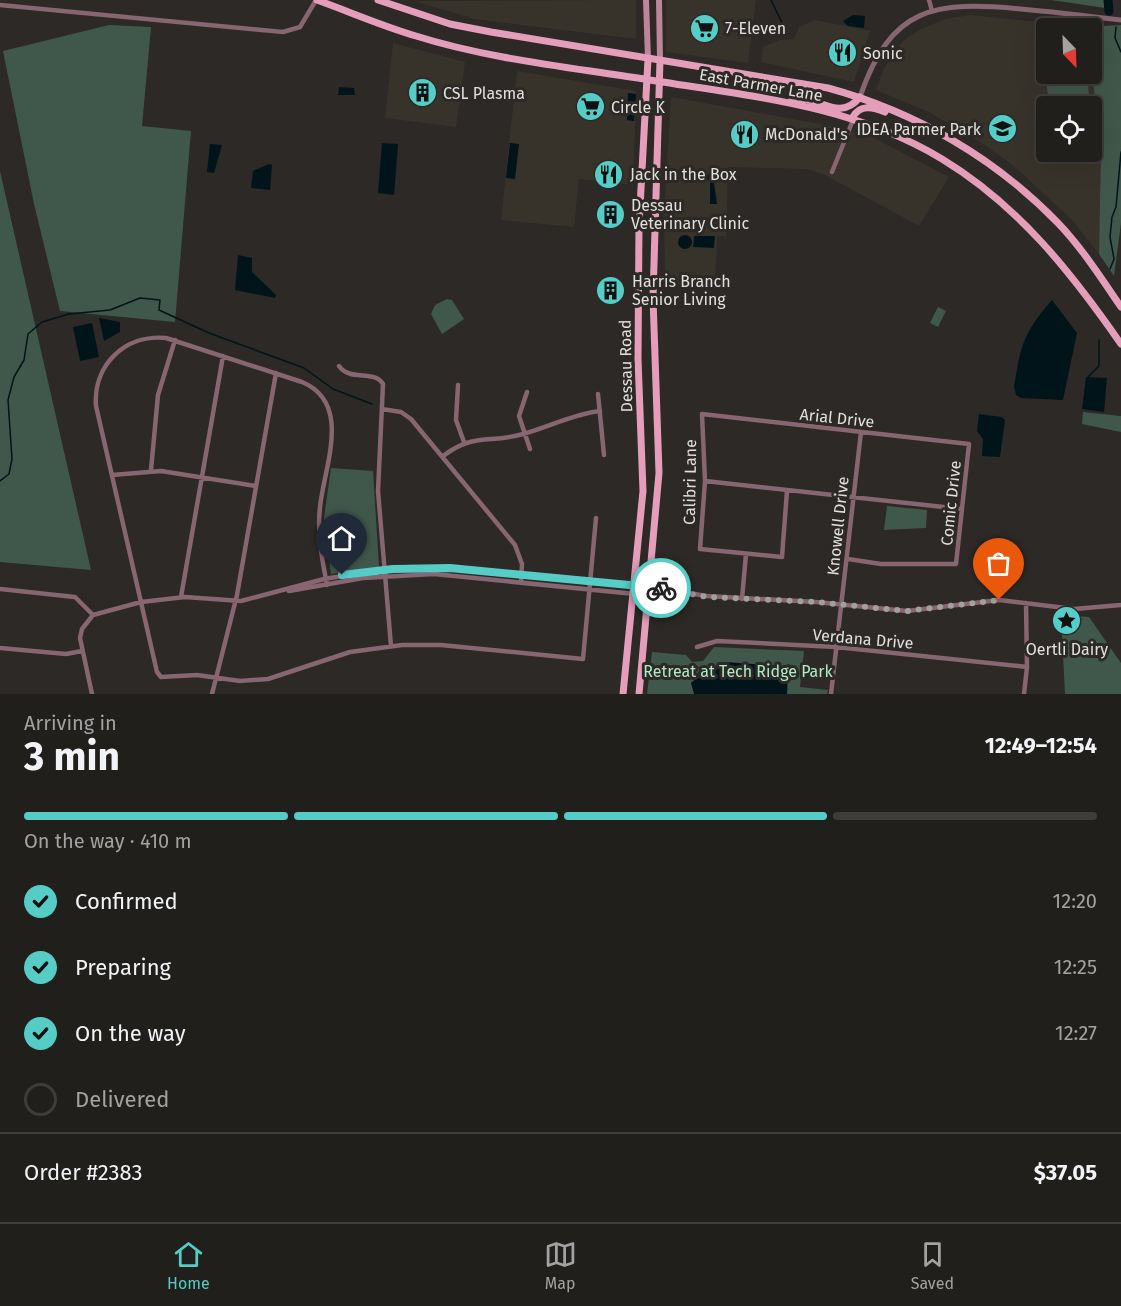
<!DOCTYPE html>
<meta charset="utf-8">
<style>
:root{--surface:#211f1c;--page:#2d2c29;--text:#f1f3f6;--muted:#a2a2a3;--line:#3e3d3b;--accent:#55cdc6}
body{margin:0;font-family:"Fira Sans",sans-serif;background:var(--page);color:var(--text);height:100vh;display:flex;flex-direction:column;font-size:22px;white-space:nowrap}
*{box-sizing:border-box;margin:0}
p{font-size:20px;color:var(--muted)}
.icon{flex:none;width:33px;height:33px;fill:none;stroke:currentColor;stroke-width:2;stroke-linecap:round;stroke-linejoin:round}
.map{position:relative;height:694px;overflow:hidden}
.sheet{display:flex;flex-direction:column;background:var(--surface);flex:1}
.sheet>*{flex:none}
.needle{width:39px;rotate:157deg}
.tools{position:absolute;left:1036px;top:18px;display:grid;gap:12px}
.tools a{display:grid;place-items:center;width:66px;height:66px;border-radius:6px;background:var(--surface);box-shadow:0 6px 24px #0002,0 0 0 2px var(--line);font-size:30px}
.pin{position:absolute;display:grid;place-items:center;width:51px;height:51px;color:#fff;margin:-62px -26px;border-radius:50% 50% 50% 0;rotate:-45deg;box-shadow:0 0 6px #0007}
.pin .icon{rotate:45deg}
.courier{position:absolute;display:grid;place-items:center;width:60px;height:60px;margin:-30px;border:4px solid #55cdc6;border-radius:50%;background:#fff;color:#222;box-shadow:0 2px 8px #0007}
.headline em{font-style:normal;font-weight:700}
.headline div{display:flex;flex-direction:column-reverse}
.headline{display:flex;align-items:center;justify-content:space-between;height:102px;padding:0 24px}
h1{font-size:39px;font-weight:700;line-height:45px}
.bar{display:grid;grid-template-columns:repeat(4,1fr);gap:9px 6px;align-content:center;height:72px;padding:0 24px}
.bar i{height:8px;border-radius:4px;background:var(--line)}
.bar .active{background:var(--accent)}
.bar p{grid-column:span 4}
.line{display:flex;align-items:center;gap:15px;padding:0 24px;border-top:2px solid var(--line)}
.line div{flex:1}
ol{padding:0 24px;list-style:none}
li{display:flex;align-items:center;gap:18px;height:66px}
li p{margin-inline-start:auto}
li .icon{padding:6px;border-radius:50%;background:var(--accent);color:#111;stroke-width:4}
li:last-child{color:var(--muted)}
li i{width:33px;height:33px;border:3px solid var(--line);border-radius:50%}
.menu{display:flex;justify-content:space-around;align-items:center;height:84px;border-top:2px solid var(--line);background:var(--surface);font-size:16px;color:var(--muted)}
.menu a{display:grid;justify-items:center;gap:3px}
.menu .active{color:var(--accent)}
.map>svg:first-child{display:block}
.built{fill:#38332a;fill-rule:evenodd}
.green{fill:#40584b}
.water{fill:#00141a}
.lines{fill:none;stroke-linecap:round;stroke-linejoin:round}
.stream{stroke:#00141a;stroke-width:1.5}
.river{stroke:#00141a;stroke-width:9}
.minor{stroke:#876571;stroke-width:4.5}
.tertiary{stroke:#876571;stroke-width:5}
.secondary{stroke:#bc8599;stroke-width:6}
.primary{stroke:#e49eb9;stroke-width:7}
.done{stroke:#a2a09e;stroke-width:6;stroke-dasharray:0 10.8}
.route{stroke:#55cdc6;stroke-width:8}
.labels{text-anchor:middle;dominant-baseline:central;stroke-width:6;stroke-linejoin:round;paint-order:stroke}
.poi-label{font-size:16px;fill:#e2e0de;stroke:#2c2926;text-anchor:start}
.street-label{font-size:16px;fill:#e2e0de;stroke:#2c2926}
.park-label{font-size:16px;fill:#afeac9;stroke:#2c2926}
</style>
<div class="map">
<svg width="1121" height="694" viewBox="0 0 1121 694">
<rect width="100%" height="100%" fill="#2c2926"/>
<path class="built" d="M 636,0 L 636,39 L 474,19 L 415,1 Z
M 666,0 L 756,0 L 748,63 L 666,52 Z
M 971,15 L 1086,27 L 1047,28 L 1047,74 L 1092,74 L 1101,147 L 1099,254 L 1072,220 L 1015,167 L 985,145 L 929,112 L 876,90 L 884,68 L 903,41 L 919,30 L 945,19 ZM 1047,106 L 1092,106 L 1092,152 L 1047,152 Z
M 815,20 L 870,31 L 854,82 L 761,62 L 763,47 L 780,40 L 794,39 L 799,27 Z
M 393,43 L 465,62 L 456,127 L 385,118 Z
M 517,71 L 636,91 L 633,185 L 579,179 L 574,227 L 501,220 Z
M 671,97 L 832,126 L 872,137 L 949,177 L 919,226 L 823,174 L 807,169 L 728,167 L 726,236 L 717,236 L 715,285 L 665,285 L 664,217 Z"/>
<path class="green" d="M 1051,0 L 1112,0 L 1112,9 Z
M 109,25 L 151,27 L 142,126 L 191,131 L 175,322 L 60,311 L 34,204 L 3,51 Z
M 1121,25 L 1121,223 L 1114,276 L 1099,254 L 1101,147 L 1092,74 L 1092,28 L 1086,27 Z
M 1087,74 L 1090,106 L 1049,106 L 1046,77 Z
M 0,171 L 91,570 L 0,562 Z
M 447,299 L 452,300 L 464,319 L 442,334 L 431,314 L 435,305 Z
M 938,307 L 946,311 L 938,327 L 930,323 Z
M 1083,412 L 1121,416 L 1121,432 L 1082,424 Z
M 331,468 L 373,471 L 379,567 L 331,574 L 324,518 Z
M 887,506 L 927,510 L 926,528 L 884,530 Z
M 1061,615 L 1089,617 L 1121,663 L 1121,694 L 1065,694 Z
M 714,647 L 804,651 L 800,687 L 828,690 L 827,694 L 647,694 L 652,652 L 686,655 L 692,662 L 703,661 Z"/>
<path class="water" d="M 853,15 L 865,16 L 864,28 L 848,26 L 843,21 Z
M 1047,44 L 1047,68 L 1038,69 L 1035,45 Z
M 339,87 L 354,88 L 355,95 L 338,95 Z
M 628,93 L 636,94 L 634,121 L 627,120 Z
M 382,143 L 398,144 L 394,195 L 378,193 Z
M 510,143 L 519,144 L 515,179 L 506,178 Z
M 210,144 L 222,145 L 214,173 L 207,172 Z
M 269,164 L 272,165 L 270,190 L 251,188 L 253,171 Z
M 693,174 L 713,175 L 717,204 L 710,204 L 710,180 L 693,179 Z
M678 242a7 7 0 1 1 14 0a7 7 0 1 1-14 0Z
M 694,236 L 715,236 L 714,248 L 693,247 Z
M 238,255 L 252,258 L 252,272 L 276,295 L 275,298 L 235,290 Z
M 1052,300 L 1077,333 L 1063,400 L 1021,398 L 1016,395 L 1014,387 C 1021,345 1023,333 1052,300 Z
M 99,318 L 120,322 L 120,332 L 104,341 Z
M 92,323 L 99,357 L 80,361 L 73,327 Z
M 1086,377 L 1107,378 L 1104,412 L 1082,409 Z
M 979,414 L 1002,417 L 1005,420 L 1000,457 L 982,456 L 983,439 L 977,431 Z
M 726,662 L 782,666 L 788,673 L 787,694 L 694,694 L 691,683 C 694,679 721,664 726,662 Z"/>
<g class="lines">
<path class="stream" d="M 771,0 L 784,27
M 1116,27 L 1115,38 L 1121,52
M 1110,269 L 1114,259 L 1110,237 L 1112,217 L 1116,207 L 1121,152
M 1088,377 L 1099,366 L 1099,340
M 0,481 L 9,474 L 12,459 L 8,400 L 14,377 L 24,360 L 28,334 L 42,322 L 69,314 L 110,310 L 140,298 L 160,300 L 159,310 L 209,333 L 304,368 L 333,389 L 372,404"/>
<path class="river" d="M 1108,0 L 1109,11"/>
<path class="minor" d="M 929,0 L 932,11
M 0,5 L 283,32 L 300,27 L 316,0
M 832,172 L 853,120
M 339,366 C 350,382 374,369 383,384 L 378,491 L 391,646
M 458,385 L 456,420 L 464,442
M 527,392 L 519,416 L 530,449
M 598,394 L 604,455
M 382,409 L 401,412 L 411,419 L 515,545 L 522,564 L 521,582
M 443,456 C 475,432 489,444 523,434 C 549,427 573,414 600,411
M 151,470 L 158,395 L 175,340
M 112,475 L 161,471 L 256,486
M 705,481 L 962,509
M 787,491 L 782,557 L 700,549 L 705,481 L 702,414 L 969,444 L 956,564 L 881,564 L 848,559
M 327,585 C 322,559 317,534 320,507 C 324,467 353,403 302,382 L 166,338 C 125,334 93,365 96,406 L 157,672 L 161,677 L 197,675 L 240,681 L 268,679 L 350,652 L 402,645 L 441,645 L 583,659 L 596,518
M 0,589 L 75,597 L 93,615
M 289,591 L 363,578 L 434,574 L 675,598 L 688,594
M 181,597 L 223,356
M 742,599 L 746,554
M 697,647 L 717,641 L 836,647 L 1027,667
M 0,648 L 66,654 L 82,651
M 92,694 L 80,638 L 82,629 L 93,615 L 141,602 L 185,597 L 241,601 L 324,579 L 373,571 L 415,568 L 450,569 L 657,588 L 707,596 L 816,602 L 907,611 L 999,600 L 1074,609 L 1121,605
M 212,694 L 237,595 L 276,373
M 831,694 L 861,432
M 1024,694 L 1027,667 L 1026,603"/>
<path class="tertiary" d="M 860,97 C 891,6 934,1 1021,9 C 1054,12 1088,16 1121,20"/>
<path class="secondary" d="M 646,0 L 648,59
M 659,0 L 660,60"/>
<path class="primary" d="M 317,0 C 350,12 382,26 416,36 C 489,59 569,67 644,79 C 746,96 851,104 942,159 C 1018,205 1071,272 1121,344
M 378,0 L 450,24 L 491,32 L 828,88 C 916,112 995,158 1058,223 C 1082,248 1101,278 1121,307
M 791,101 C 816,91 837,125 860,97
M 853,117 C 860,104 873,107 885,112
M 623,694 L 643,491 L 638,359 L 639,226 L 648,59
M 639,694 L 659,473 L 653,298 L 660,60"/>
</g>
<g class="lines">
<path class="done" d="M 661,588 L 707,597 L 816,602 L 907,611 L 999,600"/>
<path class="route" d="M 342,575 L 393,569 L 450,568 L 661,588"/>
</g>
<defs>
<symbol id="supermarket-disc" viewBox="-11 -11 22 22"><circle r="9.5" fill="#55cdc6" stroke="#2c2926"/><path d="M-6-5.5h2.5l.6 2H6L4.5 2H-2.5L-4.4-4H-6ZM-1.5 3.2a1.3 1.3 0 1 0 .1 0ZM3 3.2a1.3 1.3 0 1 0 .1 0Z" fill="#111"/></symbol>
<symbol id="restaurant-disc" viewBox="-11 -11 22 22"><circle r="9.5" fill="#55cdc6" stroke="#2c2926"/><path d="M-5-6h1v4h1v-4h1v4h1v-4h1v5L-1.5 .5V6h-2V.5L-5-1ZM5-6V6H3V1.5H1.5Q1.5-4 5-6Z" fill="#111"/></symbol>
<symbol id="building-disc" viewBox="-11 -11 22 22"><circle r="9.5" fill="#55cdc6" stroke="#2c2926"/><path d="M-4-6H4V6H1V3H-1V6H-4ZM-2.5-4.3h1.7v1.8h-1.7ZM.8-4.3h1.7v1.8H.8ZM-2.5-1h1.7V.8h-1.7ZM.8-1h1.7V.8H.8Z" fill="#111"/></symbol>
<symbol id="school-disc" viewBox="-11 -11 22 22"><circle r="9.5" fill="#55cdc6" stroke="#2c2926"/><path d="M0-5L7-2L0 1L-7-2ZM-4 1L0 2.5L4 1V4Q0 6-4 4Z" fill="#111"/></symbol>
<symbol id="sight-disc" viewBox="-11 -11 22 22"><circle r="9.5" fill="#55cdc6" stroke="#2c2926"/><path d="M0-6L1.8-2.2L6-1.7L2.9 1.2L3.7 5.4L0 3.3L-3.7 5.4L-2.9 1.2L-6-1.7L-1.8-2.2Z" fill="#111"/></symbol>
</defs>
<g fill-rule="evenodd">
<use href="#supermarket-disc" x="688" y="12" width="33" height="33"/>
<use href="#restaurant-disc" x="826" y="36" width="33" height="33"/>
<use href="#building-disc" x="406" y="76" width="33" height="33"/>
<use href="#supermarket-disc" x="574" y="90" width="33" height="33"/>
<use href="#school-disc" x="986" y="112" width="33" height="33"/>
<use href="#restaurant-disc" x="728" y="118" width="33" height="33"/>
<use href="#restaurant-disc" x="592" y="158" width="33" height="33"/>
<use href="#building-disc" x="594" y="198" width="33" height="33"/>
<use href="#building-disc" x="594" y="274" width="33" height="33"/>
<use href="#sight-disc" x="1050" y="604" width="33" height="33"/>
</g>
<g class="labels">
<g class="poi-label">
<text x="725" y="28">7-Eleven</text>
<text x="863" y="53">Sonic</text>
<text x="443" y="93">CSL Plasma</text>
<text x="611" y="107">Circle K</text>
<text x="981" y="129" text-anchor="end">IDEA Parmer Park</text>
<text x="765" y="134">McDonald's</text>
<text x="630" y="174">Jack in the Box</text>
<text x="631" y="205">Dessau<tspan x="631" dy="18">Veterinary Clinic</tspan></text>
<text x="632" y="281">Harris Branch<tspan x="632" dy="18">Senior Living</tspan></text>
<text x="1067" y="649" text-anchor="middle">Oertli Dairy</text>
</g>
<g class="street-label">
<text transform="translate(761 85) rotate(10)">East Parmer Lane</text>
<text transform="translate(626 366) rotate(-91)">Dessau Road</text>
<text transform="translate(837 418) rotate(6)">Arial Drive</text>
<text transform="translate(690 482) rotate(-89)">Calibri Lane</text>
<text transform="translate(951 503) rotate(-84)">Comic Drive</text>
<text transform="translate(838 526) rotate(-84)">Knowell Drive</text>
<text transform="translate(863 639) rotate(5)">Verdana Drive</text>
</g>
<g class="park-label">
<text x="738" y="671">Retreat at Tech Ridge Park</text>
</g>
</g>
</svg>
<div class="tools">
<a><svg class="needle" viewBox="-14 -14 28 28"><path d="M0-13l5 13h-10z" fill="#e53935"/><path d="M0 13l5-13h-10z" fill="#a2a2a3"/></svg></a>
<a><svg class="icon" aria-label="locate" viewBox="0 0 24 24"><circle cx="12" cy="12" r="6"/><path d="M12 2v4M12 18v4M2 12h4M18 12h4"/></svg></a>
</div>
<div class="pin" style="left:999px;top:600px;background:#ea580c"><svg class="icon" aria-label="bag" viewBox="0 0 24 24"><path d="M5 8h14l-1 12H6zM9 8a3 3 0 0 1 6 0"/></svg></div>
<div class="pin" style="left:342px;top:575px;background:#1f2937"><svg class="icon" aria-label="home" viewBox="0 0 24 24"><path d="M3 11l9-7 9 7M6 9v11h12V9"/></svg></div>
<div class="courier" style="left:661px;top:588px"><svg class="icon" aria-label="bike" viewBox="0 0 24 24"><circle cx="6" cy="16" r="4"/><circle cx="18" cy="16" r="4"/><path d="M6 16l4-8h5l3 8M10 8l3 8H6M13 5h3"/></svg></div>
</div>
<section class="sheet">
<div class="headline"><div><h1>3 min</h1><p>Arriving in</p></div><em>12:49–12:54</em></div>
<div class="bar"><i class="active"></i><i class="active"></i><i class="active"></i><i></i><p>On the way · 410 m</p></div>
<ol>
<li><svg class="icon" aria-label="check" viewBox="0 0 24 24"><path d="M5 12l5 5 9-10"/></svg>Confirmed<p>12:20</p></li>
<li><svg class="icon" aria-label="check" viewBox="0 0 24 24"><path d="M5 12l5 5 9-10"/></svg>Preparing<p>12:25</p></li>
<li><svg class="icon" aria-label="check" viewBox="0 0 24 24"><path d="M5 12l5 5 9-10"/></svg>On the way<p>12:27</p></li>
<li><i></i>Delivered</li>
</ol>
<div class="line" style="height:78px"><div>Order #2383</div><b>$37.05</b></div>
</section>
<nav class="menu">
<a class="active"><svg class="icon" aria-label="home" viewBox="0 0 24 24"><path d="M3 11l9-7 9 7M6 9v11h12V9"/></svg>Home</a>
<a><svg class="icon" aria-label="map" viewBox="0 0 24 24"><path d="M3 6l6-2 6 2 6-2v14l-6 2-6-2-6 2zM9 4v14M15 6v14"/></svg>Map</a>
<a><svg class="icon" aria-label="saved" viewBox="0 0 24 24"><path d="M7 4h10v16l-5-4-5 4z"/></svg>Saved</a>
</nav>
